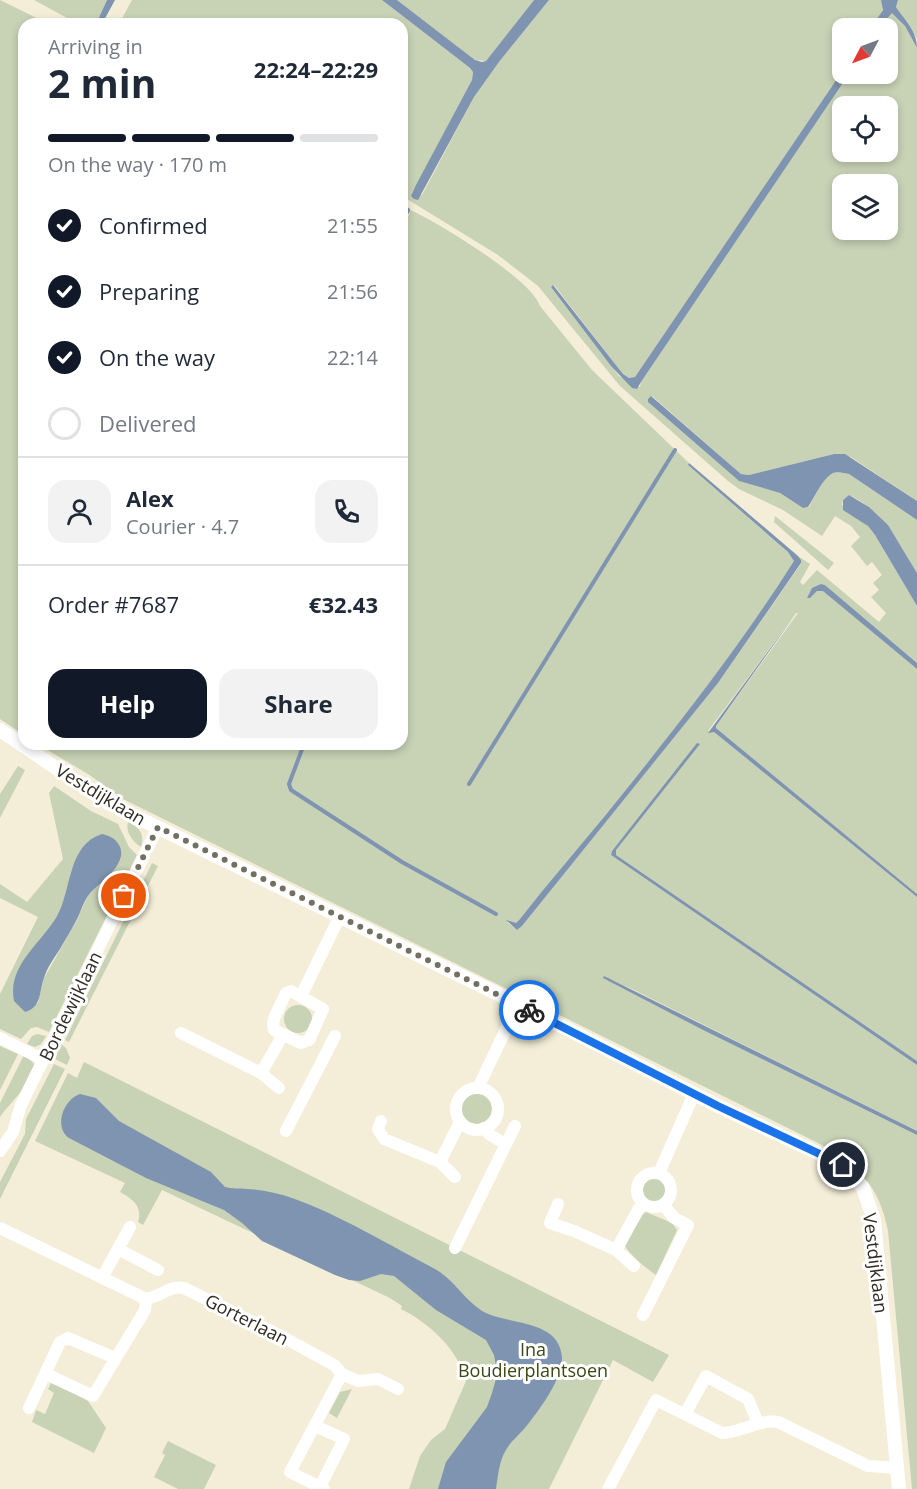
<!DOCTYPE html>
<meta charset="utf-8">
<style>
:root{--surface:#fff;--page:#f2f2f3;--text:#1f2937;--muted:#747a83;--line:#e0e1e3;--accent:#111827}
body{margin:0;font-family:"Open Sans",sans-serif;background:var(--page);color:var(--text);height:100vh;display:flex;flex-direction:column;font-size:22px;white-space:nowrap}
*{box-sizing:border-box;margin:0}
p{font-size:20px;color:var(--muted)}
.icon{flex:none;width:33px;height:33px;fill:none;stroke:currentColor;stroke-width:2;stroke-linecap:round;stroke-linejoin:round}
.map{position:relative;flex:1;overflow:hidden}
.side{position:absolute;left:18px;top:18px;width:390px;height:732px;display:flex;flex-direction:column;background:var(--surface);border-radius:18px;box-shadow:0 3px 9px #0003}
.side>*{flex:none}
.needle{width:39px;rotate:229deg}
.controls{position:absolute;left:832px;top:18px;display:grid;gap:12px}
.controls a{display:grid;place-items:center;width:66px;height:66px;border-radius:12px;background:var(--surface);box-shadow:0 3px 9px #0003;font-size:30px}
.pin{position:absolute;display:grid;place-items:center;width:51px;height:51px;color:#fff;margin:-26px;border:3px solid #fff;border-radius:50%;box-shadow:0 2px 6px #0007}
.courier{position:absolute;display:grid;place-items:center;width:60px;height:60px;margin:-30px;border:4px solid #1a73e8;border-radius:50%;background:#fff;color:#222;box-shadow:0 2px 8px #0007}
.headline em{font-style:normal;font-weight:700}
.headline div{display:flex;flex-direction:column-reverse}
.headline{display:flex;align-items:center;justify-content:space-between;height:102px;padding:0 30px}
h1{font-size:39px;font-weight:700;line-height:45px}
.bar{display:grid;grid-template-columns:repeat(4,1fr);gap:9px 6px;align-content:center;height:72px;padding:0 30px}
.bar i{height:8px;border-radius:4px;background:var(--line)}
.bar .on{background:var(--accent)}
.bar p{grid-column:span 4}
.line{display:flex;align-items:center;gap:15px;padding:0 30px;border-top:2px solid var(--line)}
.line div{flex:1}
.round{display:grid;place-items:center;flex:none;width:63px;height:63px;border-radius:18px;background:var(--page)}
ol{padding:0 30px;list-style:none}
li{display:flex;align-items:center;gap:18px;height:66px}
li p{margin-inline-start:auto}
li .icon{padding:6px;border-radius:50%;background:var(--accent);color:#fff;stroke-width:4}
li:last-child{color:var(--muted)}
li i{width:33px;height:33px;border:3px solid var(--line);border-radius:50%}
.primary-button{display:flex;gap:12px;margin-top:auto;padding:12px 30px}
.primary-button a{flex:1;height:69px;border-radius:18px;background:var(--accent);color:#fff;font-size:24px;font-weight:700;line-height:69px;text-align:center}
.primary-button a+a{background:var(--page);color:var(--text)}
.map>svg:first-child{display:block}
.green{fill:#c8d2b5;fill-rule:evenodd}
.water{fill:#7f94b0}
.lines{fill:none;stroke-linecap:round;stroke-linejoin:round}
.stream{stroke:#7f94b0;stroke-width:4}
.minor{stroke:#fff;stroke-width:12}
.tertiary{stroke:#fff;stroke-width:14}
.done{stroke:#737062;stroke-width:6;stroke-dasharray:0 10.8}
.route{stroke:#1a73e8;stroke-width:8}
.labels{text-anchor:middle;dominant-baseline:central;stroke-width:6;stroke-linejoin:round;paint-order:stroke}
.street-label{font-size:18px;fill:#2e2c23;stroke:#fff}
.park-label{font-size:18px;fill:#3a4811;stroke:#fff}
</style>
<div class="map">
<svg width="917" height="1489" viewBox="0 0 917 1489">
<rect width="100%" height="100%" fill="#f4eed8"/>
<path class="green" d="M 0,0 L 49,24 L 24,24 L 24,735 L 0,719 Z
M 34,0 L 107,0 L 96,24 L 78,24 Z
M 132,0 L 382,0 L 470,68 L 473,72 L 472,80 L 411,196 L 422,195 L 474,97 L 499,62 L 549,0 L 881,0 C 887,10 877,20 871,28 L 843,28 L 843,70 L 635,377 L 629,378 L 623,374 L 554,285 L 551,287 L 619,376 L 640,387 L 641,382 L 849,74 L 888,74 L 888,28 L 879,28 L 892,12 L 905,26 L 917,48 L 917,501 L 851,457 L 834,454 L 749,475 L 741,474 L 652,396 L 648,402 L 739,481 L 780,493 L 803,508 L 809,507 C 815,497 822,479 833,473 C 838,471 844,473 849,474 L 917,520 L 917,573 C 898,542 884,511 849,495 L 843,500 L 842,505 L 868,526 L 875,535 L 917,606 L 917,663 L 825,585 L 821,584 L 810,598 L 817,591 L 823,590 L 917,669 L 917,894 L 716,728 L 716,726 L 798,613 L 796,613 L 708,731 L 714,732 L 917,897 L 917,1061 L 616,855 L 615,850 L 699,743 L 612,851 L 611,855 L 917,1065 L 917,1131 L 632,989 L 603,977 L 703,1030 L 917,1135 L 917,1489 L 912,1489 L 888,1231 C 879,1184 857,1164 816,1142 L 123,799 L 88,774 L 37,744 L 402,744 L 402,229 L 410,213 L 408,211 L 402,222 L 402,206 C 431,218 531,278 540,306 L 592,370 L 689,463 L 688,465 L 788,552 L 795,561 C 737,651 671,734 604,817 C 576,851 547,884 520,919 L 516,923 L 507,922 L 517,930 L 522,926 L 718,683 L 801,564 L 801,560 L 798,556 L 810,564 L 800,582 L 803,585 L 817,570 L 879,622 L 886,613 L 871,597 L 879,590 L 873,583 L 882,575 L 872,562 L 867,566 L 851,546 L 860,537 L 851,526 L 835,516 L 822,536 L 783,510 L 739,489 L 728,481 L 620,386 L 538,286 L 498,255 L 402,196 L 402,24 L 119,24 ZM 843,106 L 888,106 L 888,152 L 843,152 ZM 843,184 L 888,184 L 888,230 L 843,230 Z
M 397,0 L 534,0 L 486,61 L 475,60 Z
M 898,0 L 917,0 L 917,39 L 909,24 L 896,7 Z
M 775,516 L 834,563 L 828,570 L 774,522 Z
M 18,766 L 25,770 L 0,818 L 0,794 Z
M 54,786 L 91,811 L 118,824 L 129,847 L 137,855 L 49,1032 L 37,1027 L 31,1028 L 21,1039 L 0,1029 L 0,994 L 38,917 L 0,898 L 0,884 L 27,902 L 63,859 L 49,793 ZM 84,846 L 115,867 L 89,893 L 76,922 L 44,978 L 38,1003 L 25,1012 C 0,987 49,935 60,911 C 70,887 68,869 84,846 Z
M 128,822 C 139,827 145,834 141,847 C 133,842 125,832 128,822 Z
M 152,863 L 158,866 L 69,1042 L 65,1040 Z
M284 1019a14 14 0 1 1 28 0a14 14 0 1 1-28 0Z
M 37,1034 L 46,1036 L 41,1044 L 35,1047 L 27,1044 L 32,1036 Z
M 61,1044 L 66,1048 L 70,1058 L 67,1065 L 55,1059 Z
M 0,1046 L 18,1054 L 0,1090 Z
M 24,1055 C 27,1058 33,1061 34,1065 C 37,1078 6,1107 0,1117 L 0,1103 Z
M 84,1062 L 669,1355 L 653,1382 L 613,1360 L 549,1489 L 409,1489 L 420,1456 L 431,1440 L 445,1429 L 466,1381 C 458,1349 429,1323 401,1309 L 402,1306 L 390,1298 L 162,1190 L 143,1225 L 138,1222 C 143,1207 133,1199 120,1192 L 125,1183 L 35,1141 L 68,1073 L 77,1078 Z
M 54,1064 L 65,1069 L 0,1199 L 0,1182 L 25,1134 L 26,1119 Z
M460 1108a16 16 0 1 1 32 0a16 16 0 1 1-32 0Z
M643 1190a12 12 0 1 1 24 0a12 12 0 1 1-24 0Z
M 646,1212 L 672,1223 L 677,1230 L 656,1275 C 646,1268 631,1256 625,1246 L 639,1217 Z
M 54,1382 L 88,1401 L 106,1428 L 94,1453 L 32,1422 L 36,1410 L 45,1414 L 54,1393 L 48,1389 L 51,1383 Z
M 352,1389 L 337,1418 L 329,1413 L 340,1392 Z
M 168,1441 L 216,1465 L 204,1489 L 178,1489 L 154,1477 L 165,1455 L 162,1453 Z"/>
<path class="water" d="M 107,0 L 115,0 L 102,24 L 96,24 Z
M 382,0 L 397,0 L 475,60 L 482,62 L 486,61 L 534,0 L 549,0 L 499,62 L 474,97 L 418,200 L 414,199 L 411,196 L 416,185 L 472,80 L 473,72 L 470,68 Z
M 881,0 L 898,0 L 896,7 C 905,20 917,31 917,48 L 905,26 L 892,13 L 879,28 L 871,28 L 883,10 Z
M 843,70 L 843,74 L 849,74 L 641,382 L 637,389 L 632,388 L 611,366 L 551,287 L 553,285 L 623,374 L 629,378 L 635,377 Z
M 651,396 L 741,474 L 749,475 L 834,454 L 845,454 L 917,501 L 917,520 L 849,474 C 844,473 838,471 833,473 C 822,479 815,497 808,507 L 803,508 L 780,493 L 739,481 L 648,402 L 648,399 Z
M 689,463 L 798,556 L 801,560 L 801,563 L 718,683 L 522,926 L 517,930 L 506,920 L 516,923 L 520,919 C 547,884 576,851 604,817 C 671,734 737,651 794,561 L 788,552 L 688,465 Z
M 849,495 L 869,507 L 888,525 L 917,573 L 917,606 L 875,535 L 868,526 L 843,510 L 843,500 Z
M 821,584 L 825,585 L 917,663 L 917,669 L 823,591 L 817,591 L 810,598 L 807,598 L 812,588 Z
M 797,612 L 716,726 L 716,728 L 917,894 L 917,897 L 714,732 L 708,733 Z
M 697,743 L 700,744 L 616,850 L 616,855 L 917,1061 L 917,1065 L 611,855 L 612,851 Z
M 102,834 C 113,836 123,844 121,856 C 117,872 101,882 91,892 C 84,899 81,912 76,921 C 71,931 65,940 60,949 C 54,958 47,968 44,978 C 39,992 42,1007 25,1012 L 14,1001 C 7,965 41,944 57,916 C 72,890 67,845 102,834 Z
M 604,976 L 917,1131 L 917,1135 L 703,1030 L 603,978 Z
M 80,1094 L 96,1098 L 119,1121 L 211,1172 L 225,1187 C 232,1189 240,1188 247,1189 C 262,1190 278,1193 292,1198 C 338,1214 391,1246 435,1269 C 455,1280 465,1302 486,1313 C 512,1325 560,1320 562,1358 C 563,1379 537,1413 524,1429 C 518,1436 510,1442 506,1450 C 499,1461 498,1476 496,1489 L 438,1489 L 446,1462 L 487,1407 L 492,1393 L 496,1379 L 496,1366 L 494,1355 L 486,1340 L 436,1310 L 394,1276 L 381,1274 L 360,1281 L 349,1280 L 335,1275 L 262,1241 L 242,1223 L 224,1210 L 146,1178 L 69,1138 C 53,1127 64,1099 80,1094 Z"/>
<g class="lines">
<path class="stream" d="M 402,206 L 408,210 L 402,222
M 304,744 L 289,784 L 291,790 L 402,862 L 496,914
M 469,784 L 675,450"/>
<path class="minor" d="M 291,991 L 323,1009 L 311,1036 L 309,1040 L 301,1043 L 274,1030 L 273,1023 L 275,1016 L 286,993 Z
M 301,996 L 340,916
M 181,1033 L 261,1073 L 279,1088
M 0,1038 L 44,1060
M 261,1073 L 283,1035
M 478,1088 L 518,1004
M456 1109a21 21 0 1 1 42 0a21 21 0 1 1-42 0Z
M 381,1121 L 378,1129 L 384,1139 L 440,1162 L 455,1177
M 484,1128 L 489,1134 L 505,1144
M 286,1131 L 335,1036
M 0,1151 L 13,1132 L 21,1105 L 158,827
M 440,1162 L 460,1122
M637 1190a17 17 0 1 1 34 0a17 17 0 1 1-34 0Z
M 659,1173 L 694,1094
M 558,1204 L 550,1223 L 574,1231 L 616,1250 L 634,1266
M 0,1228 L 146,1299 C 160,1297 170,1285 184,1288 L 281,1336 L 334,1365 L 342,1374 L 358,1381 L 378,1379 L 398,1389
M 455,1248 L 515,1126
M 118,1249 L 158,1270
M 616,1250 L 642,1203
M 102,1278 L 130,1227
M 643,1315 L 688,1225 L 674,1218 L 664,1205
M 46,1374 L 93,1396 L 145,1310 L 146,1299
M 29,1408 L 60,1342 L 68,1338 L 115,1358
M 685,1414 L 706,1376 L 748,1399 L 758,1423
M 315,1426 L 344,1439 L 320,1487
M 324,1489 L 290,1472 L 342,1374
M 608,1489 L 656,1400 L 722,1433 C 742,1433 758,1419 778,1422 L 868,1466 L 898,1468"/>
<path class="tertiary" d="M 0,730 L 108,803 L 518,1004 L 718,1106 L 843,1165 L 863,1188 L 874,1220 L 899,1489"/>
</g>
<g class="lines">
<path class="done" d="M 124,896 L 158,827 L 529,1010"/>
<path class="route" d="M 529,1010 L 718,1106 L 843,1165"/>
</g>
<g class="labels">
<g class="street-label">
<text transform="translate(101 794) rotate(31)">Vestdijklaan</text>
<text transform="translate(70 1006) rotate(-64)">Bordewijklaan</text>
<text transform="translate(876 1263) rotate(83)">Vestdijklaan</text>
<text transform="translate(247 1319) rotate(27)">Gorterlaan</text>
</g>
<g class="park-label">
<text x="533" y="1349">Ina<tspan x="533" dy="21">Boudierplantsoen</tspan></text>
</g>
</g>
</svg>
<div class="controls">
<a><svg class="needle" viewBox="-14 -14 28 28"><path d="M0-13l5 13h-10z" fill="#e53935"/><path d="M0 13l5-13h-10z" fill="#747a83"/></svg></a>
<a><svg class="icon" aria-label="locate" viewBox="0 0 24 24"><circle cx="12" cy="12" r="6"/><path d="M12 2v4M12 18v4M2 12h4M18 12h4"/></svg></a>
<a><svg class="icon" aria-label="layers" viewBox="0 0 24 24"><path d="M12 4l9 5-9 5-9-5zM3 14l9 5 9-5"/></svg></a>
</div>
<div class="pin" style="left:124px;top:896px;background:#ea580c"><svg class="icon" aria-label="bag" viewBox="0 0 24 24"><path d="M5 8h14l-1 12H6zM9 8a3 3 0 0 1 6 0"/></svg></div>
<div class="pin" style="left:843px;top:1165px;background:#1f2937"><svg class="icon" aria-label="home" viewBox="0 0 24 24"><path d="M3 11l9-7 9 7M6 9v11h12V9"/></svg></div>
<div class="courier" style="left:529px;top:1010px"><svg class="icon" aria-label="bike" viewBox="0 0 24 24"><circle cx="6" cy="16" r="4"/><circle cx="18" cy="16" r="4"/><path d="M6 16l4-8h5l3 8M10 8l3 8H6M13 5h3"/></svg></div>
<section class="side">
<div class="headline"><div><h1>2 min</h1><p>Arriving in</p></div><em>22:24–22:29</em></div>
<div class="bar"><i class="on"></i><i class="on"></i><i class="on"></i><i></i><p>On the way · 170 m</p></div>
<ol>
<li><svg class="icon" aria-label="check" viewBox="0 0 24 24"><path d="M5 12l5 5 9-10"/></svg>Confirmed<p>21:55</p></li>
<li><svg class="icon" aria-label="check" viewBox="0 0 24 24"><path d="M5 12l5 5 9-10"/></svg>Preparing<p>21:56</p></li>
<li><svg class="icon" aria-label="check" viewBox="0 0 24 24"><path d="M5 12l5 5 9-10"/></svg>On the way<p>22:14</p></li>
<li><i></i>Delivered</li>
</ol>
<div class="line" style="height:108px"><a class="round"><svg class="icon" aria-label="person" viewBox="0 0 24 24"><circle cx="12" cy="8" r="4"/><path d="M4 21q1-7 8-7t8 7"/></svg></a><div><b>Alex</b><p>Courier · 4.7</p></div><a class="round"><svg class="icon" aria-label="phone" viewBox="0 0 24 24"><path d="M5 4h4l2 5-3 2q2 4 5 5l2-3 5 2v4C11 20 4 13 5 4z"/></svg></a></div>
<div class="line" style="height:78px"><div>Order #7687</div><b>€32.43</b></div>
<div class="primary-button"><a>Help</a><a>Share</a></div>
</section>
</div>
